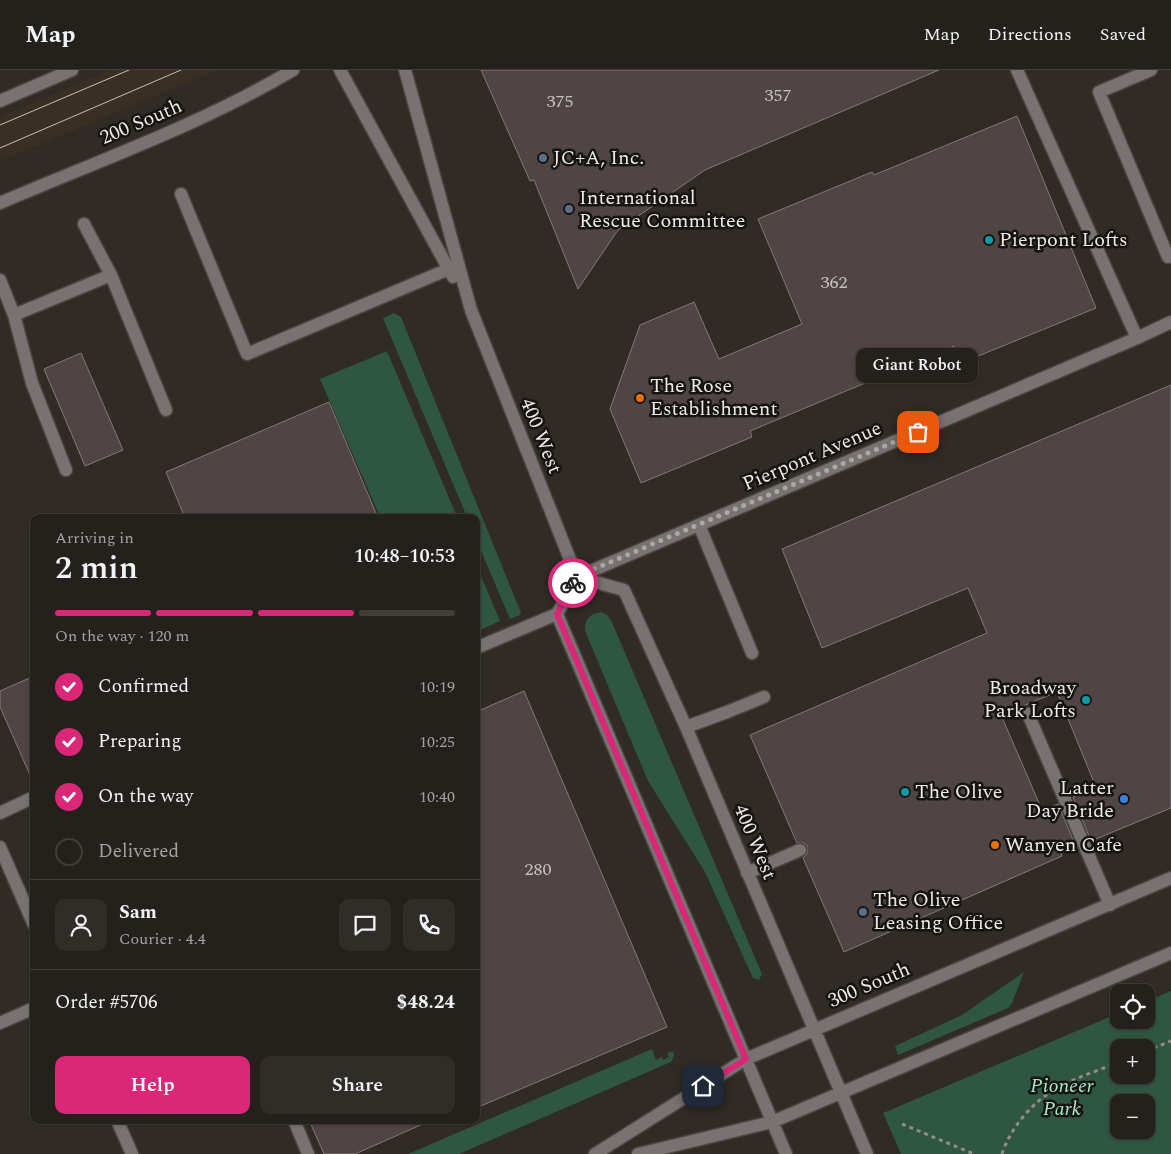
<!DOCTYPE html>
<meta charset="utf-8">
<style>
:root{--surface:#24201b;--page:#302d28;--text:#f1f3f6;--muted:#a3a3a3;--line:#413e3a;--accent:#db2777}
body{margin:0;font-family:Spectral,serif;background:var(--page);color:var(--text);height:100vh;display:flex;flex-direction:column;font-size:19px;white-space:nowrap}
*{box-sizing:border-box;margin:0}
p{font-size:16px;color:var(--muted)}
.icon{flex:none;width:28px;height:28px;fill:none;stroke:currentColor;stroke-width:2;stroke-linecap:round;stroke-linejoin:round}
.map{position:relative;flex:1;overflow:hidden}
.side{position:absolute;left:30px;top:444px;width:450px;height:610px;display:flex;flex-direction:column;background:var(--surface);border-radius:10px;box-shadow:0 1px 4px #0004,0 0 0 1px var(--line)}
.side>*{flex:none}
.tools{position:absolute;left:1110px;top:914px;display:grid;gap:10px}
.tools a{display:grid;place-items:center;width:45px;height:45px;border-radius:10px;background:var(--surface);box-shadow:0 1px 4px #0004,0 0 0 1px var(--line);font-size:25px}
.pin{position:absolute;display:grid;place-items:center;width:42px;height:42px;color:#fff;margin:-21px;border-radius:10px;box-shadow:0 2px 8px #0006}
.courier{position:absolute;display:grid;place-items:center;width:50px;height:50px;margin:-25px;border:4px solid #db2777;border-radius:50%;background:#fff;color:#222;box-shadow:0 1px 6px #0007}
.bubble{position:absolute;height:35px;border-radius:10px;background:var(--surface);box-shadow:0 1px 4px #0004,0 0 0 1px var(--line);font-size:16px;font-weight:600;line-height:35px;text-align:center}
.head em{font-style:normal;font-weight:600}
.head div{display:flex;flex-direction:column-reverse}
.head{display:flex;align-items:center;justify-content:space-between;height:85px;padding:0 25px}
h1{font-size:32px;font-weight:600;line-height:38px}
.bar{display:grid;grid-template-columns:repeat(4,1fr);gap:8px 5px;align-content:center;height:60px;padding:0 25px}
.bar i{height:6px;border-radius:4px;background:var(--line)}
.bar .current{background:var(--accent)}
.bar p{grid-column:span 4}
.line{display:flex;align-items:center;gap:12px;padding:0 25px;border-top:1px solid var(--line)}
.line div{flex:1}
.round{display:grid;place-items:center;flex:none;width:52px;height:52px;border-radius:10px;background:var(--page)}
ol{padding:0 25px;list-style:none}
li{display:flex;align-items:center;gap:15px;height:55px}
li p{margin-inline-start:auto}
li .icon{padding:5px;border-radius:50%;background:var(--accent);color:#fff;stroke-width:4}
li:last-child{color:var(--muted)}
li i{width:28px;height:28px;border:2px solid var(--line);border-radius:50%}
.button{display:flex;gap:10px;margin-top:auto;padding:10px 25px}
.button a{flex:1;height:58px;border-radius:10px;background:var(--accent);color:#fff;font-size:20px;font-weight:600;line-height:58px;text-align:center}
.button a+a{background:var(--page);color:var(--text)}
header{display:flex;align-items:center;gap:30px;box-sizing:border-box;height:70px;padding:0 25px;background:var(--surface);border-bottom:1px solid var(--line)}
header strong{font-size:24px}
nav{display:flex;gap:28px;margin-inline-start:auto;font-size:18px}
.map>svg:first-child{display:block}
.built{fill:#393023}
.green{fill:#2f5543;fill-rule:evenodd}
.building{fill:#4f4544;stroke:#857978}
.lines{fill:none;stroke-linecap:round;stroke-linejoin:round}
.minor-casing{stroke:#4a463f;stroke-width:15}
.path{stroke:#918d87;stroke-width:3;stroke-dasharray:4 4;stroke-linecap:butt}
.minor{stroke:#787372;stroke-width:12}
.tram{stroke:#c4c0bb;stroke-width:1}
.done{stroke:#aba7a1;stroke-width:5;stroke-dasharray:0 9}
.route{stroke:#db2777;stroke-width:6}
.service-dot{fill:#5c6f8a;stroke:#161411;stroke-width:2}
.culture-dot{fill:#0f9aa8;stroke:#161411;stroke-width:2}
.food-dot{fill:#e8710a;stroke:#161411;stroke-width:2}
.shop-dot{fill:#3f7fe0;stroke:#161411;stroke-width:2}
.labels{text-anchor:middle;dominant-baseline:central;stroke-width:5;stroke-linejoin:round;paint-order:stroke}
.number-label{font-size:18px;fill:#c6c1bd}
.street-label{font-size:20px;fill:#edeae5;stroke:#161411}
.poi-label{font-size:20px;fill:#edeae5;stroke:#161411;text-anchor:start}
.park-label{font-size:20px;font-style:italic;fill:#a7ecca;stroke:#161411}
</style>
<header>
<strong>Map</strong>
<nav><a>Map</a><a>Directions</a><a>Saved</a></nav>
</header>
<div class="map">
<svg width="1171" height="1084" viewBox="0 0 1171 1084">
<rect width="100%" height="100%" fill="#302b24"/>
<path class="built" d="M 110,0 L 218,0 L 0,91 L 0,47 Z"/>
<path class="green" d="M 394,243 L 401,247 L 521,543 L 520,545 L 510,549 L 476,469 L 476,448 L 467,447 L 383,248 Z
M 387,281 L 457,447 L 380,447 L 320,309 Z
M 476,494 L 500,551 L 480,560 L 476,553 Z
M 601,542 L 607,545 L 611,550 L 762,904 L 759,910 L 753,908 L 705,802 L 648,711 L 585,561 C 585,549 589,544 601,542 Z
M 1024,902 L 1012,933 L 1008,938 L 898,985 L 895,976 L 962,945 Z
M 1171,921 L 1171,1084 L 901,1084 L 883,1043 L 1119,943 L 1119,950 L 1146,950 L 1146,932 ZM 1119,978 L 1146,978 L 1146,1005 L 1119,1005 ZM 1146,1032 L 1146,1060 L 1119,1060 L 1119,1032 Z
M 652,979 L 656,990 L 662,987 L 663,990 L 669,987 L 667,983 L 673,981 C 675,985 673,988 671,992 L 459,1084 L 408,1084 Z"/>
<path class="building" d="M 481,0 L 939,0 L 705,100 L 618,160 L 578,219 L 534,110 L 530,111 Z
M 1017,46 L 1096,238 L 961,293 L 954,276 L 750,361 L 752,367 L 641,413 L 610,339 L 640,255 L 694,232 L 719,289 L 802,254 L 758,149 L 872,102 L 874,105 Z
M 81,283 L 123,380 L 85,396 L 44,299 Z
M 1171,315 L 1171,738 L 1091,771 L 1073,727 L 1096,717 L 1057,622 L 1001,645 L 1042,740 L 1058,734 L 1076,777 L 1061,783 L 1062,786 L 844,882 L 803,788 L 807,784 L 808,777 L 804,773 L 797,773 L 750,665 L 987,563 L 968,518 L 822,578 L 782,479 Z
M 329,332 L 378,448 L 185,448 L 166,402 Z
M 34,606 L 34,714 L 0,637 L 0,621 Z
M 524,621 L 667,957 L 476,1038 L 476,642 Z
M 309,1050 L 432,1050 L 355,1084 L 324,1084 Z"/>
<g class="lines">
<defs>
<path id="minor" d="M 340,0 L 453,207
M 405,0 L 471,240 L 577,507 L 557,544
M 1017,0 L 1137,268
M 1151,0 L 1099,22 L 1168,187 L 1171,186
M 0,31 L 72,0
M 181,124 L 247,284 L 449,199
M 0,133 C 98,91 202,54 293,0
M 111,205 L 166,340
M 0,210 L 14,245 L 32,313 L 66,400
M 14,245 L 111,205 L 84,154
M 699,455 L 752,583
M 577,507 L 624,520 L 686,657 L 867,1084
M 577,507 L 1137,268 L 1171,252
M 557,544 L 786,1084
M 476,578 L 557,544
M 1028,644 L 1110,835
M 686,657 L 727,642 L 764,627
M 0,743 L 34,727
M 0,777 L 34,855
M 747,803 L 800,780
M 0,953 L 34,938
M 117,1050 L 132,1084
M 294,1050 L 308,1084
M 595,1084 L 746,989 L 1171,808
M 638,1084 L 772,1052 L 1171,883"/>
</defs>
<use href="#minor" class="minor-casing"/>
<path class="path" d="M 1146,981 L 1171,971
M 902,1054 L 974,1084
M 1002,1084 C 1011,1056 1035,1029 1061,1016 C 1080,1006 1100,1000 1119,992"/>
<use href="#minor" class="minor"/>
<path class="tram" d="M 0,55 L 129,0
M 0,78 L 181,0"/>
</g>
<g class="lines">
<path class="done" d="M 573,513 L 577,506 L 918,362"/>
<path class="route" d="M 573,513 L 557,544 L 746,989 L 703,1016"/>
</g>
<g class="service-dot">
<circle cx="543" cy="88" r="5"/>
<circle cx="569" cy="139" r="5"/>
<circle cx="863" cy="842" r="5"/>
</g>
<g class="culture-dot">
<circle cx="989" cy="170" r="5"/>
<circle cx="1086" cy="630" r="5"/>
<circle cx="905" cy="722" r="5"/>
</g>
<g class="food-dot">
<circle cx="640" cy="328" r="5"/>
<circle cx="995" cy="775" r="5"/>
</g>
<circle class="shop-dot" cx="1124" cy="729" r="5"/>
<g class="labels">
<g class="number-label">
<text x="778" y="25">357</text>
<text x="560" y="31">375</text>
<text x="834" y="212">362</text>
<text x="538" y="799">280</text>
</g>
<g class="street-label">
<text transform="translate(141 52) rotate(-23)">200 South</text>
<text transform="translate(541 366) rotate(68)">400 West</text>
<text transform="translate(812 386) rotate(-23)">Pierpont Avenue</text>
<text transform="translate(755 772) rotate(67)">400 West</text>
<text transform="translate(869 915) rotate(-23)">300 South</text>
</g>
<g class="poi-label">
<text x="553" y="88">JC+A, Inc.</text>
<text x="579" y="128">International<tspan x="579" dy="23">Rescue Committee</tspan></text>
<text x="999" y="170">Pierpont Lofts</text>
<text x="650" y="316">The Rose<tspan x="650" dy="23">Establishment</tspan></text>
<text x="1076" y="618" text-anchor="end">Broadway<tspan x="1076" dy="23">Park Lofts</tspan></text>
<text x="1114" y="718" text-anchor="end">Latter<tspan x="1114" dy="23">Day Bride</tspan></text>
<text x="915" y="722">The Olive</text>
<text x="1005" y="775">Wanyen Cafe</text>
<text x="873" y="830">The Olive<tspan x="873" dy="23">Leasing Office</tspan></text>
</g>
<g class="park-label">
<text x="1062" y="1016">Pioneer<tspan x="1062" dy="23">Park</tspan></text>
</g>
</g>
</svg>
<div class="tools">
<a><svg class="icon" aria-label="locate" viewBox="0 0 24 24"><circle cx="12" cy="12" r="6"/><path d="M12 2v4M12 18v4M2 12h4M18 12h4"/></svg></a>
<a>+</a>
<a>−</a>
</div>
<div class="pin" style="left:918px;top:362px;background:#ea580c"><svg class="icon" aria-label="bag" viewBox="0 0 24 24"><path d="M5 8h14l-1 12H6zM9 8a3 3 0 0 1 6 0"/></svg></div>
<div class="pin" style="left:703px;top:1016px;background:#1f2937"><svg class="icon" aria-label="home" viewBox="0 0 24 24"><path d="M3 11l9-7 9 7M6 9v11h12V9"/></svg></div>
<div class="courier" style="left:573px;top:513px"><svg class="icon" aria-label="bike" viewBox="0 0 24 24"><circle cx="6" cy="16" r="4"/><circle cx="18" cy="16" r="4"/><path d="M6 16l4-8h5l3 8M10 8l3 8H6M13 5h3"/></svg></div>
<div class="bubble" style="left:856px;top:278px;width:122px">Giant Robot</div>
<section class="side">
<div class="head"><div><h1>2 min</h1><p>Arriving in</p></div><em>10:48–10:53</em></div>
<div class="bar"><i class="current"></i><i class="current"></i><i class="current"></i><i></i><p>On the way · 120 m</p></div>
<ol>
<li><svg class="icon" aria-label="check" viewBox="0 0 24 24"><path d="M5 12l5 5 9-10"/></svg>Confirmed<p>10:19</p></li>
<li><svg class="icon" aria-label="check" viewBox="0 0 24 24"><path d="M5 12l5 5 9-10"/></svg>Preparing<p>10:25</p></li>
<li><svg class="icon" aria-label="check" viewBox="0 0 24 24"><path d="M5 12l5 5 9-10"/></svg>On the way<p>10:40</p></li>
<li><i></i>Delivered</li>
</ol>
<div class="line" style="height:90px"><a class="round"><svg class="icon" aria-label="person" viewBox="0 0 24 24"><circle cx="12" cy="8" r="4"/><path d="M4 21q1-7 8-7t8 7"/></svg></a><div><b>Sam</b><p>Courier · 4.4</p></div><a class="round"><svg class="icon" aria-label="chat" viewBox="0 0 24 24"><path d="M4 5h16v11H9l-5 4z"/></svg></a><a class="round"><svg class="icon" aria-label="phone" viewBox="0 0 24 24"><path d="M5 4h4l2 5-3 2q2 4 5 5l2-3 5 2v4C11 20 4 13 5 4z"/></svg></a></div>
<div class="line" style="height:65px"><div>Order #5706</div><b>$48.24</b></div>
<div class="button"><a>Help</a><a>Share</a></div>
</section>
</div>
